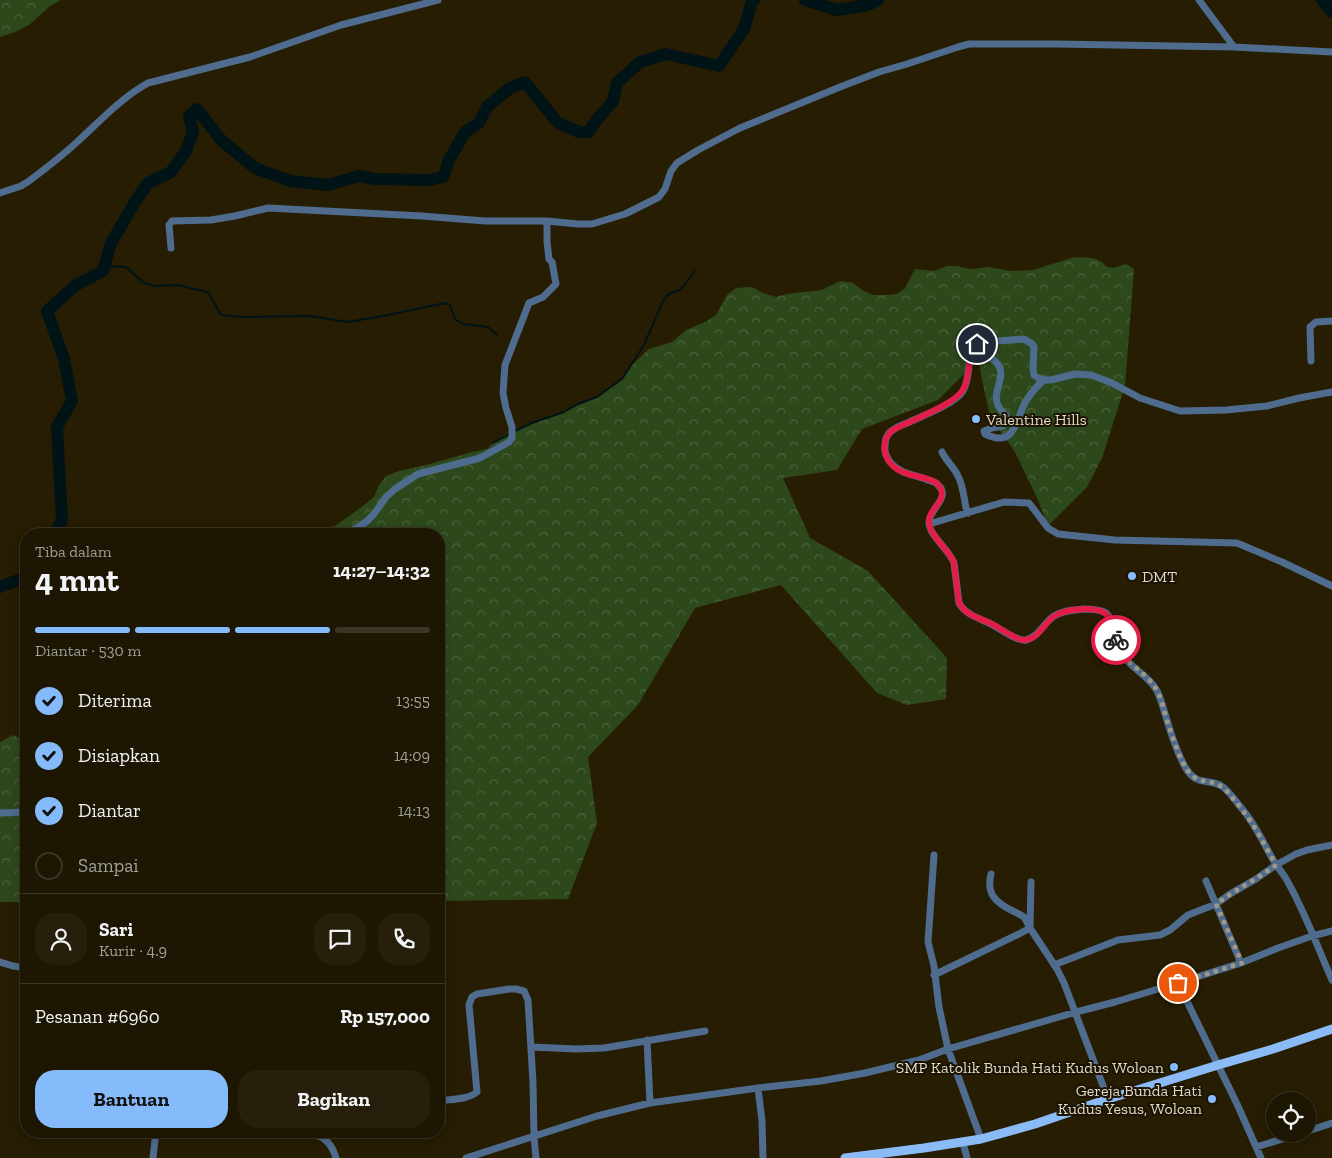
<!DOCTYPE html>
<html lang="id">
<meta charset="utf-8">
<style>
:root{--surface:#1c1602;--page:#251f0c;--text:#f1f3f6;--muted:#a09f99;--line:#3a3524;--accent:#86bbfb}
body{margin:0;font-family:"Zilla Slab",serif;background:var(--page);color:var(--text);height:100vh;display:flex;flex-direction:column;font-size:19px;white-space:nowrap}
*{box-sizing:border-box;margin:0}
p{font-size:16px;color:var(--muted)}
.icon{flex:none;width:28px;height:28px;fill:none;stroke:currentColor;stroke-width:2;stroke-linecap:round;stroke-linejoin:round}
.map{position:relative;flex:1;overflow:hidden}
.drawer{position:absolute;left:20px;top:528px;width:425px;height:610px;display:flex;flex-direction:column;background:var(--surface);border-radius:20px;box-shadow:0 2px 12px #0003,0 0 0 1px var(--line)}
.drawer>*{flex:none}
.fabs{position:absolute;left:1266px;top:1092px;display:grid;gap:10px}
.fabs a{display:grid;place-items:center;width:50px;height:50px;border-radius:50%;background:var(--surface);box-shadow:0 2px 12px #0003,0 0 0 1px var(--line);font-size:25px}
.pin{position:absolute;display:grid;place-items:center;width:42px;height:42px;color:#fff;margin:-21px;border:2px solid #fff;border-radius:50%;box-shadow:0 1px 5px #0007}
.courier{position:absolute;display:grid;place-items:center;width:50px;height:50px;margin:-25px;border:4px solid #e11d48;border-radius:50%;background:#fff;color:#222;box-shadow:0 1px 6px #0007}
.headline em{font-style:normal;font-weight:800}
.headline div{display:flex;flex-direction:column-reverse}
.headline{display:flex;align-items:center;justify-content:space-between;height:85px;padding:0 15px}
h1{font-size:32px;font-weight:800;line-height:38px}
.bar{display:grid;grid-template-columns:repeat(4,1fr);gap:8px 5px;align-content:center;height:60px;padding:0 15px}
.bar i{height:6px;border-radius:4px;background:var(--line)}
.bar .active{background:var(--accent)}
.bar p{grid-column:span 4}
.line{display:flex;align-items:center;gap:12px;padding:0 15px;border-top:1px solid var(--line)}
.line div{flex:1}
.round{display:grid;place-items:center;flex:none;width:52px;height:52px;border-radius:20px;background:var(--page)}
ol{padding:0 15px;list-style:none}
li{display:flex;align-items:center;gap:15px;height:55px}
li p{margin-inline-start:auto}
li .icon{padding:5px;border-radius:50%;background:var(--accent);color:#111;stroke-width:4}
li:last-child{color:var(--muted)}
li i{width:28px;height:28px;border:2px solid var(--line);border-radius:50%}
.button{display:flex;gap:10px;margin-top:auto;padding:10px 15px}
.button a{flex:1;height:58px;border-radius:20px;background:var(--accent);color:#111;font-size:20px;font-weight:800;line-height:58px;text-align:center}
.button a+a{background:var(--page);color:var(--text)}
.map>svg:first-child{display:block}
.forest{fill:url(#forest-crowns)}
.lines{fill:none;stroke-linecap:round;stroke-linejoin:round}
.stream{stroke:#001317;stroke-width:2}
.river{stroke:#001317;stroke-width:12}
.minor{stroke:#4f6c8f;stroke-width:7}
.major{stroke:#8bbbf6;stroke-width:9}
.done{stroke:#9e9884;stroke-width:5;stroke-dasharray:0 9}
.route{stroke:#e11d48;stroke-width:6}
.poi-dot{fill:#86bbfb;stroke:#1c1300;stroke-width:2}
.labels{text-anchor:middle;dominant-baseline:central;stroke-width:4;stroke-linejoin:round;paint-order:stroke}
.poi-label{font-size:16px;fill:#dfdaca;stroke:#1c1300;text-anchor:start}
</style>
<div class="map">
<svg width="1332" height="1158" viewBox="0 0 1332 1158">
<defs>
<pattern id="forest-crowns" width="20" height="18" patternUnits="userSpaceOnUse" patternTransform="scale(1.25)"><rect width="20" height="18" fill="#2d491c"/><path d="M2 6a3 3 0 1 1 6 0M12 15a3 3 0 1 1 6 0" fill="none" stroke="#4b633c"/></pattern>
</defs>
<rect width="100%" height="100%" fill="#261d02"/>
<path class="forest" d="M 0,0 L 61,0 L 50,6 L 29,25 L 15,32 L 0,37 Z
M 1075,257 C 1089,258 1097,256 1107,267 L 1114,268 L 1126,264 L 1134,269 L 1125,386 L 1102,458 L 1087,487 L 1048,526 L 1038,500 L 1015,452 L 990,417 L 974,341 L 967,371 L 938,400 L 862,429 L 837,470 L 783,478 L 810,538 L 868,571 L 947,658 L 946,699 L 907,705 L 877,693 L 781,585 L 695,608 L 638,705 L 588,757 L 597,823 L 568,899 L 439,901 L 439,534 L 308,534 L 318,529 L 335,526 L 363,506 L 374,497 L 379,485 L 386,476 L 399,471 L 430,464 L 472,452 L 487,449 L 493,443 L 505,435 L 532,423 L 564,412 L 578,404 L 597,397 L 622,379 L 631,366 L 649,349 L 672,342 L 686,330 L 705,322 L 716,315 L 727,295 L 736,288 L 752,287 L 763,293 L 776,297 L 787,294 L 821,290 L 841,281 L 853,283 L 862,290 L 873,295 L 886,295 L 897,294 L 905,288 L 915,269 L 934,271 L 947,266 L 957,266 L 965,268 L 974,269 L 988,267 L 1011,271 L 1033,270 Z
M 13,735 L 26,741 L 26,902 L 0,902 L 0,742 Z"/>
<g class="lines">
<path class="stream" d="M 104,267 L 112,266 L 126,267 L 144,283 L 154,286 L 177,285 L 208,292 L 221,315 L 240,317 L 310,316 L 348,322 L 383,316 L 445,303 L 450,305 L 455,319 L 463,324 L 488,327 L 497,335
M 515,431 L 532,423 L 564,412 L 578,404 L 597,397 L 622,379 L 644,345 L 663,301 L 670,293 L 678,291 L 684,286 L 695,270
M 493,443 L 511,433"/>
<path class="river" d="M 805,0 L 837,10 L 868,5 L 878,0
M 1322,0 L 1332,12
M 54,534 L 62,521 L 57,427 L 72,401 L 64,359 L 47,311 L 76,285 L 103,271 L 111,243 L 135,202 L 148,183 L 171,172 L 186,151 L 193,132 L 189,116 L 197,109 L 222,141 L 255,168 L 290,181 L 328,185 L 359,176 L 375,179 L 429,180 L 443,177 L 449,160 L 465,132 L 479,123 L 487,107 L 510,88 L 525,82 L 558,123 L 579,132 L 589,132 L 595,122 L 613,101 L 617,83 L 640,62 L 666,54 L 719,66 L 744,29 L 752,1 L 754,0
M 0,587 L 26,577"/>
<path class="minor" d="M 1199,0 L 1234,47 L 1332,52
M 0,193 L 21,186 L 29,181 C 45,169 62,156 77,142 C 100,121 121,98 148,83 L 250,57 L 341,25 L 438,0
M 171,248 L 169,225 L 172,221 L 211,220 L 235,216 L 268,208 L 422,216 L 485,221 L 547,221 L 578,224 L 592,224 L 625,214 L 659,197 L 665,189 L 671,171 L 677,163 L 698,150 L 740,128 L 840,87 L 879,72 L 907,64 L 958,47 L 969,44 L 1057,44 L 1234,47
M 1311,361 L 1310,327 L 1316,322 L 1332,321
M 970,362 L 975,356 L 982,354 C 987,355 992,358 996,362 C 1009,375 991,391 998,405 C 999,409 1003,412 1006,415 L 1006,421 L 1003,426 L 992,428 L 984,431 L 985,434 C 1016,449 1015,420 1026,401 C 1031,393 1037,386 1044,380
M 1332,392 L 1299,398 L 1267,406 L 1226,410 L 1180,411 L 1140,398 L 1112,383 L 1091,375 L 1075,374 L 1051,380 L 1044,380 L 1038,378 L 1034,375 L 1033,370 L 1034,347 L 1032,344 L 1024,339 L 982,342 L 973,347 L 971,350 C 968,363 970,379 963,391 C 955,404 922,416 907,423 C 901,425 895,428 890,432 C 887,435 885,441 885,446 C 884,452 887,458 891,463 C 902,475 914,474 928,480 C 932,481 936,482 938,485 C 952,497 929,509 929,522 C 929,536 949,549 954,563 L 959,603 C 965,614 978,618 989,623 C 998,627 1017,642 1026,640 C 1039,637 1044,622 1054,616 C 1063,610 1074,610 1084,609 C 1090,609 1100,609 1106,613 C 1116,622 1114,640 1120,651 C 1128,667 1147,674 1156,689 C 1161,698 1163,708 1166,717 C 1171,734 1178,756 1187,770 C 1197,785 1207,779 1220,785 C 1229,790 1236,802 1243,810 C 1255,824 1263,842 1272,858 C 1276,865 1281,871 1285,877 C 1304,909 1317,946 1332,980
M 942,452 C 946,461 954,467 958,476 C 963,485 964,498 966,508 L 969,513
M 929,524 L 1004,502 L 1029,503 L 1048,528 L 1058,534 L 1115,540 L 1237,543 L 1282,562 L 1332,586
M 342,534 L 355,529 L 366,522 L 374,514 L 386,497 L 395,489 L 418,474 L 480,458 L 509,442 L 512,438 L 512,427 L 506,408 L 503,393 L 505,365 L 529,303 L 543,297 L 556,284 L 552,262 L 549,259 L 547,242 L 547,221
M 0,813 L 26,812
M 934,855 L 928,942 L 934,966 L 939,1007 L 948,1049 L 981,1139
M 1206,881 L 1241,963
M 1031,882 L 1030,928 L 1057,969 L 1064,983 L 1108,1099
M 0,962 L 13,966 L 26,968
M 1054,965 L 1118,940 L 1160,935 L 1170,930 L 1188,915 L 1216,904 L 1230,894 L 1256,879 L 1276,865 L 1296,854 L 1307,850 L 1332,845
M 934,975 L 1019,934 L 1030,928 C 1028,924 1026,920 1024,917 C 1021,915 1017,913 1013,911 C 996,903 986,894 991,874
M 1178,983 L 1237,1104 L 1261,1158
M 647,1040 L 650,1103
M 531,1047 L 577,1049 L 604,1048 L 705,1031
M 758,1088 L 762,1121 L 763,1158
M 439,1101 C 450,1099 468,1100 477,1092 L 469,1005 L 472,997 L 477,994 L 509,989 L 516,989 L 524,991 L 528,1000 L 533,1082 L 534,1137 L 536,1158
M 297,1131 C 317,1134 330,1136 336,1158
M 1308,1131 L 1332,1123
M 963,1143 L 967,1158
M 1256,1147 L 1299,1134
M 153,1158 L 156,1131
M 466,1158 L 597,1116 L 650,1103 L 758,1088 L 821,1081 L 865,1073 L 919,1060 L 948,1049 L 1076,1012 L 1115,1002 L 1178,983 L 1241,963 L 1278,948 L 1312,936 L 1332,931"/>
<path class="major" d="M 845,1158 L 924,1148 L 981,1139 L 1035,1124 L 1108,1099 L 1218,1065 L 1273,1049 L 1332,1029"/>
</g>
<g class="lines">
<path class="done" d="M 1116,640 C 1122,665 1145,669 1156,689 C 1161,697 1163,706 1165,714 C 1170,730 1179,759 1188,771 C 1198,785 1210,778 1222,787 C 1227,790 1231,796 1235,801 C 1252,820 1263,842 1276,865 C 1257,879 1235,890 1216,904 L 1242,963 L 1178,983"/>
<path class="route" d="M 977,344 L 973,347 L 971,350 C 968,362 970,377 964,388 C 955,406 909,420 891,431 C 886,437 883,444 885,452 C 892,482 932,472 940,487 C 948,501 929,508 929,521 C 929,536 949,549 954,563 L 959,603 C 965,614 978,618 990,623 C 999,627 1015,640 1024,640 C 1037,640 1044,624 1053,617 C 1063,609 1098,605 1107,615 C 1113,621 1114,632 1116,640"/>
</g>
<g class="poi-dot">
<circle cx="976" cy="419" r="5"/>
<circle cx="1132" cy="576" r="5"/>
<circle cx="1174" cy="1067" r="5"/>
<circle cx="1212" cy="1099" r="5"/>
</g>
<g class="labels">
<g class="poi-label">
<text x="986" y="419">Valentine Hills</text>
<text x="1142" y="576">DMT</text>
<text x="1164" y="1067" text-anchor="end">SMP Katolik Bunda Hati Kudus Woloan</text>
<text x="1202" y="1090" text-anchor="end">Gereja Bunda Hati<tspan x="1202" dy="18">Kudus Yesus, Woloan</tspan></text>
</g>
</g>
</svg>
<div class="fabs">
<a><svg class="icon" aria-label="locate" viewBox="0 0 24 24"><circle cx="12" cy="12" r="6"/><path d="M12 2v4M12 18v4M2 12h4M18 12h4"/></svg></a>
</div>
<div class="pin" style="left:1178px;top:983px;background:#ea580c"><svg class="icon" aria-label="bag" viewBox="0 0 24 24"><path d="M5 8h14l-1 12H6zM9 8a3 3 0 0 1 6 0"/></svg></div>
<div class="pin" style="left:977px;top:344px;background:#1f2937"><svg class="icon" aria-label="home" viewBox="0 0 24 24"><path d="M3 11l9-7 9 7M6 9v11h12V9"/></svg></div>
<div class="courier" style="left:1116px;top:640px"><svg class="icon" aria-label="bike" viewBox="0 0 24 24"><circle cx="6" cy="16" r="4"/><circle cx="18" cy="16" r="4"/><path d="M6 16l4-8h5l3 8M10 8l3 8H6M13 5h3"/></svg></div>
<section class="drawer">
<div class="headline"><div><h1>4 mnt</h1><p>Tiba dalam</p></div><em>14:27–14:32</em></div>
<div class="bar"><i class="active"></i><i class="active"></i><i class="active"></i><i></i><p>Diantar · 530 m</p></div>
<ol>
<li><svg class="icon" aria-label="check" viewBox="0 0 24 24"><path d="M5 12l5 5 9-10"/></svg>Diterima<p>13:55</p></li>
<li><svg class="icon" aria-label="check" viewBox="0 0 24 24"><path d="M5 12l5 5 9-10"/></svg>Disiapkan<p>14:09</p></li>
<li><svg class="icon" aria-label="check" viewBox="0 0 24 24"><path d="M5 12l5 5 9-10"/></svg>Diantar<p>14:13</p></li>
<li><i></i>Sampai</li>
</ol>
<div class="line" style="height:90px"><a class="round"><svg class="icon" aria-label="person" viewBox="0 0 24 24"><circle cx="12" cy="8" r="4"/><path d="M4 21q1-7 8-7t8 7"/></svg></a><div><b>Sari</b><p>Kurir · 4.9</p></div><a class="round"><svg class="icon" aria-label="chat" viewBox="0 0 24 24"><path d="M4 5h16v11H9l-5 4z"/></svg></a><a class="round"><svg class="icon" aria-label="phone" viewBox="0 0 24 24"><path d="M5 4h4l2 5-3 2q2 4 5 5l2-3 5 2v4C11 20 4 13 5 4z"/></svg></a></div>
<div class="line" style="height:65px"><div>Pesanan #6960</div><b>Rp 157,000</b></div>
<div class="button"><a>Bantuan</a><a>Bagikan</a></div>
</section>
</div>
